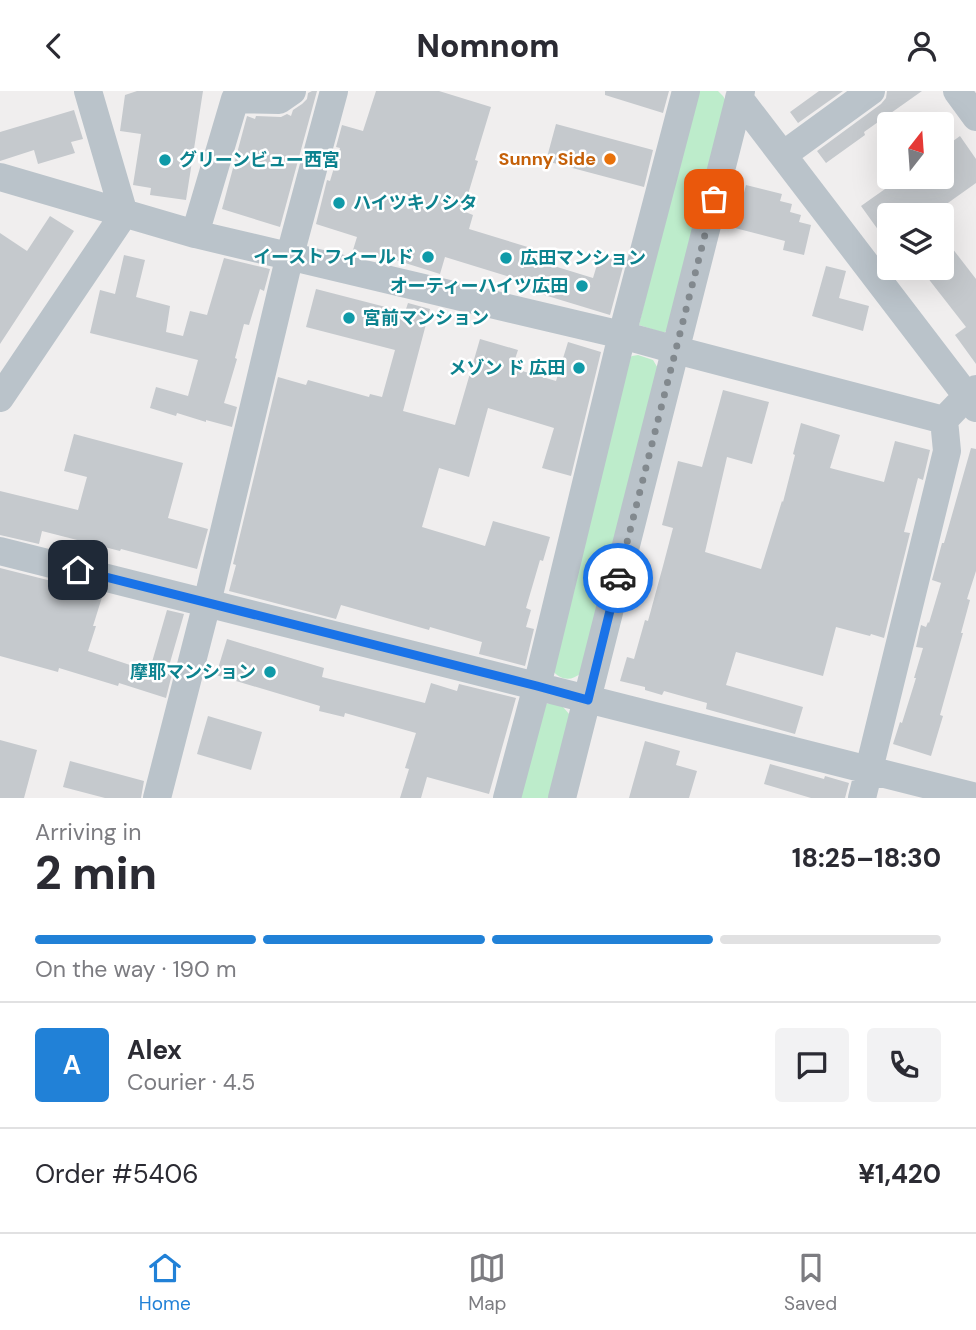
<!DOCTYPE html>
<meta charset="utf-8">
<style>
:root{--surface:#fff;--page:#f2f2f3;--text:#2b2b33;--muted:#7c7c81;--line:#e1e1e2;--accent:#2181d7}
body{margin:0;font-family:"DM Sans","Noto Sans JP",sans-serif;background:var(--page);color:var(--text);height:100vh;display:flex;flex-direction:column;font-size:26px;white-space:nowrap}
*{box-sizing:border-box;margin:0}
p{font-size:23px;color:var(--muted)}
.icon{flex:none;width:38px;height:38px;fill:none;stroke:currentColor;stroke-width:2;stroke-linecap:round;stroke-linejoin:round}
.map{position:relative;height:707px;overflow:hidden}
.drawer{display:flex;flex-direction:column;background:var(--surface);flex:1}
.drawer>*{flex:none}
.needle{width:46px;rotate:17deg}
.buttons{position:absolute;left:877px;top:21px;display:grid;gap:14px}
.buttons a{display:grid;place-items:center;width:77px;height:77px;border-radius:7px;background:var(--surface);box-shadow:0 7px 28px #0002;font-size:35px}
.pin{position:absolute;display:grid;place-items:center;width:60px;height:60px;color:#fff;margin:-30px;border-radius:14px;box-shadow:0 4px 10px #0006}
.courier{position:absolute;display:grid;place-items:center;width:70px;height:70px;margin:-35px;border:5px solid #1a73e8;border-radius:50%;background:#fff;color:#222;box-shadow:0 2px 9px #0007}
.head em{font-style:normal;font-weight:800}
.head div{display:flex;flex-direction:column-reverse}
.head{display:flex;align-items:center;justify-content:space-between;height:119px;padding:0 35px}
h1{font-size:46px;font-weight:800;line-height:52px}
.bar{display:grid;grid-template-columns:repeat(4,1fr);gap:10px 7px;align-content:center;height:84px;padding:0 35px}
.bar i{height:9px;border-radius:5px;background:var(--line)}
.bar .current{background:var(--accent)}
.bar p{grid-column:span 4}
.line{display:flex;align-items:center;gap:18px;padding:0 35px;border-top:2px solid var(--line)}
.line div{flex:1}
.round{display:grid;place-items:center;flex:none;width:74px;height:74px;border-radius:7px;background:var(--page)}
header{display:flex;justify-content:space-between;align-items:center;height:91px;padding:0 35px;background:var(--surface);font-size:32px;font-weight:800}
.menu{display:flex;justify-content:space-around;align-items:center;height:98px;border-top:2px solid var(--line);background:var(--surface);font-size:19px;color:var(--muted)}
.menu a{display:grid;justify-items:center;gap:4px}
.menu .current{color:var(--accent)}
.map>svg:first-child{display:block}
.green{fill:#bdeccb}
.building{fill:#c5c9cd}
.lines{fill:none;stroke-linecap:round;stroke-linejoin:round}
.minor{stroke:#bac3ca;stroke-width:28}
.done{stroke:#82898e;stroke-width:7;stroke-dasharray:0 12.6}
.route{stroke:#1a73e8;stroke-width:9}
.food-dot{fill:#e8710a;stroke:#fff;stroke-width:2.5}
.culture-dot{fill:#0f9aa8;stroke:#fff;stroke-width:2.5}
.labels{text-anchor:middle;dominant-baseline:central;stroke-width:5;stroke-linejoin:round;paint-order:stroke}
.food-label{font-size:18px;font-weight:bold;fill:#c56008;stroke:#fff;text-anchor:end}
.culture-label{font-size:18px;font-weight:bold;fill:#0d838f;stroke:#fff;text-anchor:start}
</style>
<header><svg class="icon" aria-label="back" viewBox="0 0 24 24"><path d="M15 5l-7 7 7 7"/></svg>Nomnom<svg class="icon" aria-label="person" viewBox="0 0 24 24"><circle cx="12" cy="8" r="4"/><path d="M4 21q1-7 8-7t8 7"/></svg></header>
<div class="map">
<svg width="976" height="707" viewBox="0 0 976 707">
<rect width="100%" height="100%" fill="#f0eeee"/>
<path class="green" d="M 695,0 L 718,0 L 723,5 L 726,10 L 669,237 L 664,242 L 639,234 Z
M 638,264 L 653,269 L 659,279 L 581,582 C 571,591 560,589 552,579 L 628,268 L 632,265 Z
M 551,612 L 563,616 L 570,624 L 550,707 L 516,707 L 545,613 Z"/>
<path class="building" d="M 137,0 L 203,0 L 186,109 L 150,104 L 151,97 L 133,94 L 141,43 L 120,40 L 125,4 Z
M 312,0 L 317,0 L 280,136 L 222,118 L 247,25 L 255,28 L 256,25 L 281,26 L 287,23 L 291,25 L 293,19 L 302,13 L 307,8 L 308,2 Z
M 376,0 L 439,0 L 491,16 L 475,69 L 478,70 L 463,120 L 473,124 L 469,138 L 544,161 L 541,171 L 593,187 L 600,164 L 624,172 L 610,224 L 541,203 L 543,196 L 445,166 L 440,183 L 383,165 L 382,168 L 353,159 L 357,146 L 316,133 L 327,89 L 330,90 L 340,57 L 336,56 L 342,34 L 363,40 Z
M 605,0 L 669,0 L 663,22 L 605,4 Z
M 819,0 L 843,0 L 798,32 L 790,21 Z
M 887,0 L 922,0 L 864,41 L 865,44 L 826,72 L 817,60 L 881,13 L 886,7 Z
M 74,19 L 83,48 L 71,51 L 75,62 L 38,73 L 34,59 L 0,70 L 0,41 Z
M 556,33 L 653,59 L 644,96 L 546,70 Z
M 960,45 L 976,68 L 976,92 L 931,124 L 889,124 L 889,154 L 861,115 L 902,86 L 942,86 L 942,58 Z
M 746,94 L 782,103 L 780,110 L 792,113 L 790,121 L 801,124 L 799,131 L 811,134 L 804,164 L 783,159 L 785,150 L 735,137 Z
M 50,125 L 74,140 L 0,253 L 0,142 L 27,160 Z
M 942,144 L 976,188 L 976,273 L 955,244 L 966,236 L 920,177 L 942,177 Z
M 124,164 L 145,169 L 136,206 L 170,215 L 166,241 L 183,245 L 190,220 L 207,224 L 224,167 L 270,178 L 264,200 L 260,198 L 249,234 L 244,233 L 235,267 L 237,268 L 224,312 L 237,316 L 232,336 L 206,329 L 206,331 L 177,322 L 176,325 L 150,317 L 156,296 L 188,305 L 198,269 L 90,242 L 100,199 L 115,203 Z
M 826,175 L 846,180 L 839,207 L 869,215 L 863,240 L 812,225 Z
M 316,198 L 405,221 L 408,212 L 430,218 L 403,320 L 455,334 L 480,248 L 518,259 L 512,277 L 556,290 L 568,251 L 601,261 L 571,385 L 542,377 L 554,337 L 488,317 L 469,386 L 439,377 L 422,436 L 485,455 L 493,430 L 550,446 L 543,470 L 540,469 L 526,517 L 531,519 L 526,536 L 534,538 L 525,575 L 479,563 L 482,551 L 430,536 L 429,539 L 341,514 L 336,528 L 229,500 L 236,474 L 233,473 L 278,286 L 306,294 L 308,289 L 369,306 L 370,303 L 382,306 L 395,259 L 306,236 Z
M 723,299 L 769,311 L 752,373 L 727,366 L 705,461 L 761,478 L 782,410 L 783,411 L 795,364 L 793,363 L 801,332 L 840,344 L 830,377 L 884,391 L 895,350 L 930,359 L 923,389 L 918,387 L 904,441 L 910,442 L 884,547 L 871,543 L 870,545 L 836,536 L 823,585 L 736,561 L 726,594 L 803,616 L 795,643 L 706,618 L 707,612 L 664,600 L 662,604 L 645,599 L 645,596 L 620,590 L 627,566 L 634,568 L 645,529 L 648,530 L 663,475 L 673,437 L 662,434 L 678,370 L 702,376 Z
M 74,343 L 183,372 L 168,427 L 208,438 L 197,478 L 121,458 L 120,460 L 42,440 L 39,453 L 0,444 L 0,400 L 78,419 L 87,386 L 64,380 Z
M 971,357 L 976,358 L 976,480 L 967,508 L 970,509 L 961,542 L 963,542 L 940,624 L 943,625 L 931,665 L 893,653 L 900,631 L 902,632 L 916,587 L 914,587 L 923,557 L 916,556 L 921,534 L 926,536 L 928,531 L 929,532 L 941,492 L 932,489 L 942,452 L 944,452 Z
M 0,477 L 103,503 L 93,535 L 96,535 L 88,560 L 130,574 L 131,572 L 150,578 L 167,519 L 184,523 L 167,582 L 172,583 L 166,607 L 119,592 L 118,595 L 59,577 L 58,581 L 0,565 Z
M 227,548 L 324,577 L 322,586 L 425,612 L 431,592 L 457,600 L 459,593 L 516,607 L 489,703 L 427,686 L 421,707 L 400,707 L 409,678 L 405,677 L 416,642 L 345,622 L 344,626 L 319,620 L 320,615 L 216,584 Z
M 208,625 L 262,641 L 251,679 L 197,663 Z
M 0,649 L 37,659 L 24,707 L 0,707 Z
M 645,650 L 680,660 L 676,674 L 697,680 L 689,707 L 629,707 Z
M 70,670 L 144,690 L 141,707 L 105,707 L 63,696 Z
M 770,673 L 824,688 L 825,685 L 849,692 L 845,707 L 811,707 L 764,693 Z"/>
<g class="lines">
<path class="minor" d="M 88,0 L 124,123
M 957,0 L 976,26
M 739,7 L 976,317
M 783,64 L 871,0
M 0,86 L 195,143 L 622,244 L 676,259 L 944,329
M 195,143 L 235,8 L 279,9 L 292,0
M 0,307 L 124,123
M 0,460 L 976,706
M 157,707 L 207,512 L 290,164 L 334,0
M 507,707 L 537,595 L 622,244 L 686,0
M 562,707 L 741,0
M 862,707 L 947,360 L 944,329 L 967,305 L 976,298"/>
</g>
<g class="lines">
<path class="done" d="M 618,487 L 714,108"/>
<path class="route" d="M 78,479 L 537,595 L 588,609 L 618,487"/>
</g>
<circle class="food-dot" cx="610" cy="68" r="7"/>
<g class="culture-dot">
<circle cx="165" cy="69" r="7"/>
<circle cx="339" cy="112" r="7"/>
<circle cx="428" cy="166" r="7"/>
<circle cx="506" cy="167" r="7"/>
<circle cx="582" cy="195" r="7"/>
<circle cx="349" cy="227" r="7"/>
<circle cx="579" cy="277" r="7"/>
<circle cx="270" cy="581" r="7"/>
</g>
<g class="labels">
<g class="food-label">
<text x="596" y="68">Sunny Side</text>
</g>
<g class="culture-label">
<text x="179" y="69">グリーンビュー西宮</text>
<text x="353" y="112">ハイツキノシタ</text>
<text x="414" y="166" text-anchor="end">イーストフィールド</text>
<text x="520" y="167">広田マンション</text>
<text x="568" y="195" text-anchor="end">オーティーハイツ広田</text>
<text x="363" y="227">宮前マンション</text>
<text x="565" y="277" text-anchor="end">メゾン ド 広田</text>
<text x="256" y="581" text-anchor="end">摩耶マンション</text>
</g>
</g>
</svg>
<div class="buttons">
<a><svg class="needle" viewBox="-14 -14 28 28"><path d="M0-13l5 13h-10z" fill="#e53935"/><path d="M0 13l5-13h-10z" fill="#7c7c81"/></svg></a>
<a><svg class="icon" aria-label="layers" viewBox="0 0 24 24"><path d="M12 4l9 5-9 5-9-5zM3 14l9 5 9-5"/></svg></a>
</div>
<div class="pin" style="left:714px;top:108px;background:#ea580c"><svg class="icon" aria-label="bag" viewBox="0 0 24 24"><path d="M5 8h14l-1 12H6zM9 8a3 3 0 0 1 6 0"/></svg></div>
<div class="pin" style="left:78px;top:479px;background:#1f2937"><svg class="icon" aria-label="home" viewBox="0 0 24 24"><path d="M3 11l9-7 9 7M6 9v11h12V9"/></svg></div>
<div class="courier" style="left:618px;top:487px"><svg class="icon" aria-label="car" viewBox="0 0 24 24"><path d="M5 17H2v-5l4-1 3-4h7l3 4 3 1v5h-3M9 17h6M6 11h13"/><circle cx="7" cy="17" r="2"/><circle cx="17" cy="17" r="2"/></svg></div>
</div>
<section class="drawer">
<div class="head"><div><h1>2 min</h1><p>Arriving in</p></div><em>18:25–18:30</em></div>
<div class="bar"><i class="current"></i><i class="current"></i><i class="current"></i><i></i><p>On the way · 190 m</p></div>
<div class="line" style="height:126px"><b class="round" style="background:var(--accent);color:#fff">A</b><div><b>Alex</b><p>Courier · 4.5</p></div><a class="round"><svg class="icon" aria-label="chat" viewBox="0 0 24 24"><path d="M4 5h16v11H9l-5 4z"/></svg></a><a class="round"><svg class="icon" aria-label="phone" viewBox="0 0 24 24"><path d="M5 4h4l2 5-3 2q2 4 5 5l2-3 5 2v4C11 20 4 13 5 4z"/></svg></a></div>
<div class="line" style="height:91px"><div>Order #5406</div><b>¥1,420</b></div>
</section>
<nav class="menu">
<a class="current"><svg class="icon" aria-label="home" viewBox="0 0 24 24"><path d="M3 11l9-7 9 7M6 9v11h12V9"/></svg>Home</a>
<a><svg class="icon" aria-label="map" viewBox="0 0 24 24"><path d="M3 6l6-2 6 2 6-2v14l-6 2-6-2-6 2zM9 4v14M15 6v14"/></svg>Map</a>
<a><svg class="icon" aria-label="saved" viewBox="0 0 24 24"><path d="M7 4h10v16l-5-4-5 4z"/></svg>Saved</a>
</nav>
